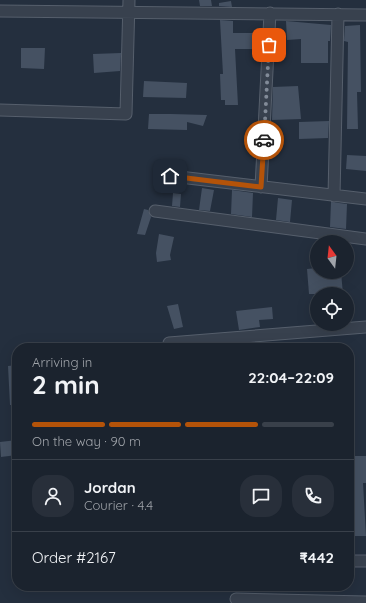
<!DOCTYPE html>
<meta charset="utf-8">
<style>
:root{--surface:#1b232e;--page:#282f3a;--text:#f1f3f6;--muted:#a0a4aa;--line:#39404a;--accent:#b45309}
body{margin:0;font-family:Quicksand,sans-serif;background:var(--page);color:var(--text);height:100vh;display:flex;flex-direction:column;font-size:15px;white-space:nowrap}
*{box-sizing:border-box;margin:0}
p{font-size:13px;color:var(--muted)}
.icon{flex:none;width:22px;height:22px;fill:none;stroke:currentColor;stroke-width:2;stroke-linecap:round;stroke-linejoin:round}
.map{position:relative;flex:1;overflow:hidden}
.panel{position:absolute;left:12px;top:343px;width:342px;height:248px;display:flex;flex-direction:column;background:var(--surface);border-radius:16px;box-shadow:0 4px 16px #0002,0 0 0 1px var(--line)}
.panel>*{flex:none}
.needle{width:26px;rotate:345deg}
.tools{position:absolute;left:310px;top:235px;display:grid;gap:8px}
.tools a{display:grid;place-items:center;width:44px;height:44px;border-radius:50%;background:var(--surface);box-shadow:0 4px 16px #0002,0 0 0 1px var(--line);font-size:20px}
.pin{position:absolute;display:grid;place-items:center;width:34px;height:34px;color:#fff;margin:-17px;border-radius:8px;box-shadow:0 2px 6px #0006}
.courier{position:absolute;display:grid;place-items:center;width:40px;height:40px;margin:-20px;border:3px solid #b45309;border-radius:50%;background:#fff;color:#222;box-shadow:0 1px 5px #0007}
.summary em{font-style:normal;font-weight:700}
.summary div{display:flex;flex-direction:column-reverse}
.summary{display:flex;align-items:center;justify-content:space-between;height:68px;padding:0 20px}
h1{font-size:26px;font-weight:700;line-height:30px}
.bar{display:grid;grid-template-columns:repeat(4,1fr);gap:6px 4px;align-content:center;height:48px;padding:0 20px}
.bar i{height:5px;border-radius:3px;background:var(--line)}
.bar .active{background:var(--accent)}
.bar p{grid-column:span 4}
.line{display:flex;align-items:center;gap:10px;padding:0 20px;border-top:1px solid var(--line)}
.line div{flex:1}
.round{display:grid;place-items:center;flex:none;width:42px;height:42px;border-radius:16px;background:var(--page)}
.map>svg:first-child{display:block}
.building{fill:#455162}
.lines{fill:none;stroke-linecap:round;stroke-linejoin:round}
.minor-casing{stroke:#565f6c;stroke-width:13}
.minor{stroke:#38414e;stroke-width:11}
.done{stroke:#828b98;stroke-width:4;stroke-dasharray:0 7.2}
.route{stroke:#b45309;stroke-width:5}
</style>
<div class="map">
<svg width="366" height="603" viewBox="0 0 366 603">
<rect width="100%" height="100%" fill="#242f3e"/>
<path class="building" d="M 199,0 L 211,0 L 212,6 L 200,6 Z
M 231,1 L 232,7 L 219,6 L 219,3 Z
M 220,20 L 233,21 L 233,33 L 261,33 L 261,49 L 235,49 L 238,105 L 225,105 L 225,100 L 221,100 L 220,74 L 223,74 Z
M 286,21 L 331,25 L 330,41 L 328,41 L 328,63 L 301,63 L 301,39 L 287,40 Z
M 360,25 L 361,92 L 357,92 L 358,129 L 347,129 L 348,42 L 344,41 L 345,26 Z
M 21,48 L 45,48 L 44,69 L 21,68 Z
M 121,53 L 120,71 L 94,73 L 93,54 Z
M 144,81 L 187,83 L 186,98 L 143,97 Z
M 298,86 L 301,119 L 272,120 L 273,87 Z
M 149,114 L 171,114 L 207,115 L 203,126 L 187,122 L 187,130 L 148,129 Z
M 329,121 L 328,138 L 299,139 L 299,122 Z
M 347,155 L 366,156 L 366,171 L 346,169 Z
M 202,188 L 214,190 L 210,211 L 199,210 Z
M 232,190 L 253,193 L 252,217 L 231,214 Z
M 173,193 L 181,194 L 180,207 L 172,206 Z
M 278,198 L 292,200 L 290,222 L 276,220 Z
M 331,202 L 347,204 L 346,229 L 330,227 Z
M 144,209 L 148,210 L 151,217 L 145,235 L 137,234 Z
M 159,234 L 174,237 L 170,255 L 171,260 L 157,262 L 156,253 Z
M 317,268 L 317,272 L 341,272 L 343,294 L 309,294 L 307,269 Z
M 178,304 L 183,327 L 174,329 L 167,306 Z
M 272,307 L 273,319 L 259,320 L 260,327 L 239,330 L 236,311 Z
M 17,365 L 17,405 L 10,405 L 8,366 Z
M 17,440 L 17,455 L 1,457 L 0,442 Z
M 354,456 L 366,456 L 366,483 L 363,483 L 366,536 L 349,536 L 349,489 L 355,488 Z"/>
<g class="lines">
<defs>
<path id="minor" d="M 0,11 L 366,15
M 0,110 L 126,114 L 129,0
M 171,176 L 366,199
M 261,187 L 270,13
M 334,196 L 338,14
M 155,211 L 366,239
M 169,343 L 366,327
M 349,561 L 366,561
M 236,599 L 366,602"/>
</defs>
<use href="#minor" class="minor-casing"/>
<use href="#minor" class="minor"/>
</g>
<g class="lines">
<path class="done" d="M 264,140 L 269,45"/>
<path class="route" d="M 170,176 L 261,187 L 264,140"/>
</g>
</svg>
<div class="tools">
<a><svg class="needle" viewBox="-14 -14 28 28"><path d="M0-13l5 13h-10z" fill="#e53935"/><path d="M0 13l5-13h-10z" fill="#a0a4aa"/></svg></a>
<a><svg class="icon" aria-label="locate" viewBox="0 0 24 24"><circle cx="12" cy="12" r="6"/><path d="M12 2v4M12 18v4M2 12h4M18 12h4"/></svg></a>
</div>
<div class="pin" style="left:269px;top:45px;background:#ea580c"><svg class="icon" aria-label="bag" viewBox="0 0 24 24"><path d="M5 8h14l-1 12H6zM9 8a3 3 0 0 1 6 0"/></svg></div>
<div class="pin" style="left:170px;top:176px;background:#1f2937"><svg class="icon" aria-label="home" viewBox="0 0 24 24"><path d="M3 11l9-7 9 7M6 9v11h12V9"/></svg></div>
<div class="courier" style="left:264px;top:140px"><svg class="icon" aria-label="car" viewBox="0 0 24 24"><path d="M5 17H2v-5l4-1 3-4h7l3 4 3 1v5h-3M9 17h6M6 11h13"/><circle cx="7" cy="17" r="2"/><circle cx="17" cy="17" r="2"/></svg></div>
<section class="panel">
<div class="summary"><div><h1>2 min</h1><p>Arriving in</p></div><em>22:04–22:09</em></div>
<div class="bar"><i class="active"></i><i class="active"></i><i class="active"></i><i></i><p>On the way · 90 m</p></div>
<div class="line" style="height:72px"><a class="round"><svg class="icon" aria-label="person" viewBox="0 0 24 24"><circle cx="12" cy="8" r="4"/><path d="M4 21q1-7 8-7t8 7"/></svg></a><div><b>Jordan</b><p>Courier · 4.4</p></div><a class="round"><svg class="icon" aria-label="chat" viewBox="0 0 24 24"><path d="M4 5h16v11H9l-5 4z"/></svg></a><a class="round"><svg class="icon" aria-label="phone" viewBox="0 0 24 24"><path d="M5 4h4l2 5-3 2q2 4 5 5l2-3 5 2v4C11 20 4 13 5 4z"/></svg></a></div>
<div class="line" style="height:52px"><div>Order #2167</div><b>₹442</b></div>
</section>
</div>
